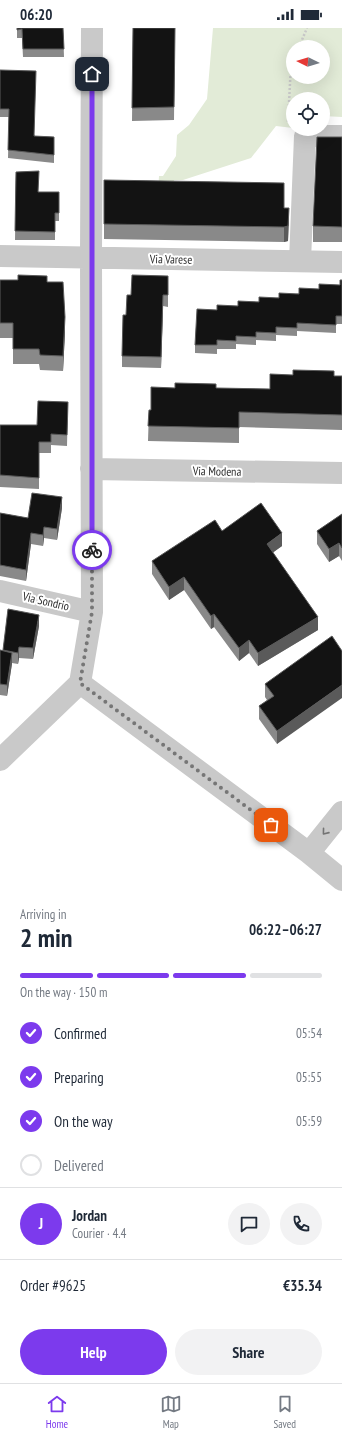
<!DOCTYPE html>
<meta charset="utf-8">
<style>
:root{--surface:#fff;--page:#f2f2f3;--text:#1f2937;--muted:#747a83;--line:#e0e1e3;--accent:#7c3aed}
body{margin:0;font-family:"PT Sans Narrow",sans-serif;background:var(--page);color:var(--text);height:100vh;display:flex;flex-direction:column;font-size:15px;white-space:nowrap}
*{box-sizing:border-box;margin:0}
p{font-size:13px;color:var(--muted)}
.icon{flex:none;width:22px;height:22px;fill:none;stroke:currentColor;stroke-width:2;stroke-linecap:round;stroke-linejoin:round}
.map{position:relative;height:867px;overflow:hidden}
.panel{display:flex;flex-direction:column;background:var(--surface);flex:1}
.panel>*{flex:none}
.needle{width:26px;rotate:275deg}
.tools{position:absolute;left:286px;top:12px;display:grid;gap:8px}
.tools a{display:grid;place-items:center;width:44px;height:44px;border-radius:50%;background:var(--surface);box-shadow:0 4px 16px #0002;font-size:20px}
.pin{position:absolute;display:grid;place-items:center;width:34px;height:34px;color:#fff;margin:-17px;border-radius:8px;box-shadow:0 2px 6px #0006}
.courier{position:absolute;display:grid;place-items:center;width:40px;height:40px;margin:-20px;border:3px solid #7c3aed;border-radius:50%;background:#fff;color:#222;box-shadow:0 1px 5px #0007}
.summary em{font-style:normal;font-weight:600}
.summary div{display:flex;flex-direction:column-reverse}
.summary{display:flex;align-items:center;justify-content:space-between;height:68px;padding:0 20px}
h1{font-size:26px;font-weight:600;line-height:30px}
.bar{display:grid;grid-template-columns:repeat(4,1fr);gap:6px 4px;align-content:center;height:48px;padding:0 20px}
.bar i{height:5px;border-radius:3px;background:var(--line)}
.bar .current{background:var(--accent)}
.bar p{grid-column:span 4}
.line{display:flex;align-items:center;gap:10px;padding:0 20px;border-top:1px solid var(--line)}
.line div{flex:1}
.round{display:grid;place-items:center;flex:none;width:42px;height:42px;border-radius:21px;background:var(--page)}
ol{padding:0 20px;list-style:none}
li{display:flex;align-items:center;gap:12px;height:44px}
li p{margin-inline-start:auto}
li .icon{padding:4px;border-radius:50%;background:var(--accent);color:#fff;stroke-width:4}
li:last-child{color:var(--muted)}
li i{width:22px;height:22px;border:2px solid var(--line);border-radius:50%}
.button{display:flex;gap:8px;margin-top:auto;padding:8px 20px}
.button a{flex:1;height:46px;border-radius:24px;background:var(--accent);color:#fff;font-size:16px;font-weight:600;line-height:46px;text-align:center}
.button a+a{background:var(--page);color:var(--text)}
.status{display:flex;justify-content:space-between;align-items:center;height:28px;padding:0 20px;background:var(--surface);direction:ltr}
.status svg{height:11px;fill:currentColor}
.menu{display:flex;justify-content:space-around;align-items:center;height:56px;border-top:1px solid var(--line);background:var(--surface);font-size:11px;color:var(--muted)}
.menu a{display:grid;justify-items:center;gap:2px}
.menu .current{color:var(--accent)}
.map>svg:first-child{display:block}
.green{fill:#e2ebd7;fill-rule:evenodd}
.lines{fill:none;stroke-linecap:round;stroke-linejoin:round}
.path{stroke:#c9c9c9;stroke-width:2.5;stroke-dasharray:2 2;stroke-linecap:butt}
.minor{stroke:#c9c9c9;stroke-width:22}
.wall{fill:#898989}
.shaded-wall{fill:#5a5a5a}
.building{fill:#131313;stroke:#5a5a5a}
.oneway{stroke:#737373}
.done{stroke:#767676;stroke-width:4;stroke-dasharray:0 7.2}
.route{stroke:#7c3aed;stroke-width:5}
.labels{text-anchor:middle;dominant-baseline:central;stroke-width:4;stroke-linejoin:round;paint-order:stroke}
.street-label{font-size:12px;fill:#2c2c2c;stroke:#fff}
</style>
<div class="status"><b>06:20</b><svg viewBox="0 0 49 12"><path d="M0 12V9h3v3zM5 12V6h3v6zM10 12V3h3v9zM15 12V0h3v12zM26 1h20v11H26zM47 4h2v5h-2z"/></svg></div>
<div class="map">
<svg width="342" height="867" viewBox="0 0 342 867">
<rect width="100%" height="100%" fill="#fff"/>
<path class="green" d="M 213,0 L 342,0 L 342,89 L 323,88 L 323,71 L 293,71 L 293,100 L 276,98 L 251,130 L 183,152 L 174,152 L 173,166 L 158,165 L 159,148 L 163,148 L 176,128 L 177,107 L 189,97 L 207,71 ZM 293,19 L 323,19 L 323,49 L 293,49 Z"/>
<g class="lines">
<path class="path" d="M 299,19 L 307,0
M 288,94 L 291,36 L 293,31"/>
<path class="minor" d="M 0,228 L 342,234
M 300,233 L 305,108 L 342,108
M 91,441 L 342,445
M 0,563 L 92,584
M 80,655 L 92,584 L 91,230 L 92,0
M 80,655 L 309,825 L 342,852
M 0,732 L 80,655
M 309,825 L 342,784"/>
</g>
<path class="wall" d="M 17,0 L 63,0 L 64,29 L 23,29 L 22,10 L 17,10 Z
M 133,0 L 175,0 L 174,92 L 132,93 Z
M 0,42 L 35,108 L 54,109 L 54,135 L 8,130 L 9,89 L 0,89 Z
M 342,109 L 342,214 L 313,214 L 313,198 Z
M 16,144 L 39,164 L 59,164 L 59,193 L 55,193 L 55,212 L 15,212 Z
M 104,152 L 284,180 L 289,195 L 288,213 L 284,214 L 104,211 Z
M 18,247 L 47,254 L 65,304 L 63,343 L 40,342 L 39,336 L 13,336 L 13,310 L 0,310 L 0,252 L 18,252 Z
M 342,252 L 342,296 L 336,296 L 336,305 L 297,303 L 297,308 L 276,307 L 276,313 L 256,312 L 256,317 L 236,316 L 236,321 L 217,321 L 217,326 L 195,325 L 195,317 L 217,282 L 340,257 Z
M 168,259 L 168,279 L 163,278 L 161,340 L 122,339 L 122,328 L 126,287 L 131,267 Z
M 334,348 L 342,348 L 342,402 L 239,399 L 239,415 L 148,413 L 149,382 L 151,382 L 216,360 L 270,361 Z
M 68,374 L 67,418 L 51,417 L 51,425 L 39,425 L 39,461 L 0,459 L 0,397 L 37,397 Z
M 62,480 L 57,512 L 44,510 L 43,518 L 31,516 L 26,553 L 0,548 L 0,485 L 28,490 Z
M 342,486 L 342,533 L 339,528 L 329,534 L 317,516 L 317,503 Z
M 222,503 L 282,518 L 273,524 L 318,602 L 258,638 L 249,625 L 239,633 L 214,599 L 211,601 L 184,562 L 169,572 L 152,546 L 152,533 Z
M 8,581 L 39,598 L 33,631 L 19,630 L 18,636 L 12,635 L 7,668 L 0,667 L 0,622 L 3,623 Z
M 342,623 L 277,716 L 259,691 L 259,678 L 267,672 L 265,669 L 265,656 Z"/>
<path class="shaded-wall" d="M 289,180 L 288,213 L 284,214 L 284,199 Z
M 163,267 L 163,278 L 161,340 L 161,329 Z
M 65,289 L 65,304 L 63,343 L 63,328 Z
M 62,469 L 62,480 L 57,512 L 57,501 Z
M 44,499 L 44,510 L 43,518 L 43,507 Z
M 31,505 L 31,516 L 26,553 L 26,542 Z
M 282,505 L 282,518 L 267,529 L 267,516 Z
M 339,515 L 339,528 L 329,534 L 329,521 Z
M 184,549 L 184,562 L 169,572 L 169,559 Z
M 214,586 L 214,599 L 211,601 L 211,588 Z
M 39,587 L 39,598 L 33,631 L 33,620 Z
M 318,589 L 318,602 L 258,638 L 258,625 Z
M 249,612 L 249,625 L 239,633 L 239,620 Z
M 19,619 L 19,630 L 18,636 L 18,625 Z
M 12,625 L 12,636 L 7,668 L 7,657 Z
M 342,657 L 342,670 L 277,716 L 277,703 Z"/>
<path class="building" d="M 17,0 L 63,0 L 64,21 L 23,21 L 22,1 L 17,2 Z
M 133,0 L 175,0 L 174,79 L 132,80 Z
M 0,42 L 36,43 L 34,108 L 54,109 L 54,127 L 8,122 L 9,81 L 0,81 Z
M 317,109 L 342,109 L 342,199 L 313,198 Z
M 39,143 L 38,164 L 59,164 L 59,185 L 55,185 L 55,204 L 15,203 L 16,144 Z
M 104,152 L 284,155 L 284,180 L 289,180 L 288,198 L 284,199 L 104,196 Z
M 18,247 L 47,248 L 47,254 L 63,254 L 65,289 L 63,328 L 40,327 L 39,321 L 13,321 L 13,295 L 0,295 L 0,252 L 18,252 Z
M 132,247 L 168,248 L 168,267 L 163,267 L 161,329 L 122,328 L 123,287 L 126,287 L 127,267 L 131,267 Z
M 340,252 L 342,252 L 342,288 L 336,288 L 336,297 L 297,295 L 297,300 L 276,299 L 276,305 L 256,304 L 256,309 L 236,308 L 236,313 L 217,312 L 217,317 L 195,317 L 197,281 L 217,282 L 217,277 L 238,278 L 238,273 L 259,274 L 259,269 L 279,270 L 279,265 L 299,266 L 299,260 L 319,261 L 319,256 L 340,257 Z
M 293,342 L 334,343 L 334,348 L 342,348 L 342,387 L 239,384 L 239,400 L 148,398 L 149,382 L 151,382 L 151,359 L 175,360 L 175,355 L 216,356 L 216,360 L 270,361 L 270,346 L 293,347 Z
M 38,373 L 68,374 L 67,407 L 51,406 L 51,414 L 39,414 L 39,450 L 0,447 L 0,397 L 37,397 Z
M 32,465 L 62,469 L 57,501 L 44,499 L 43,507 L 31,505 L 26,542 L 0,537 L 0,485 L 28,490 Z
M 261,475 L 282,505 L 267,516 L 318,589 L 258,625 L 249,612 L 239,620 L 214,586 L 211,588 L 184,549 L 169,559 L 152,533 L 215,492 L 222,503 Z
M 342,486 L 342,520 L 339,515 L 329,521 L 317,503 Z
M 8,581 L 39,587 L 33,620 L 19,619 L 18,625 L 3,622 Z
M 332,608 L 342,623 L 342,657 L 277,703 L 259,678 L 274,668 L 265,656 Z
M 0,622 L 12,625 L 7,657 L 0,656 Z"/>
<defs><path id="oneway-chevron" d="M-2-3.5L2.5 0L-2 3.5" fill="none" stroke-width="1.6" stroke-linecap="round" stroke-linejoin="round"/></defs>
<use class="oneway" href="#oneway-chevron" transform="translate(325 804) rotate(129)"/>
<g class="lines">
<path class="done" d="M 92,522 L 92,584 L 80,655 L 271,797"/>
<path class="route" d="M 92,46 L 92,522"/>
</g>
<g class="labels">
<g class="street-label">
<text transform="translate(171 231) rotate(1)">Via Varese</text>
<text transform="translate(217 443) rotate(1)">Via Modena</text>
<text transform="translate(46 573) rotate(13)">Via Sondrio</text>
</g>
</g>
</svg>
<div class="tools">
<a><svg class="needle" viewBox="-14 -14 28 28"><path d="M0-13l5 13h-10z" fill="#e53935"/><path d="M0 13l5-13h-10z" fill="#747a83"/></svg></a>
<a><svg class="icon" aria-label="locate" viewBox="0 0 24 24"><circle cx="12" cy="12" r="6"/><path d="M12 2v4M12 18v4M2 12h4M18 12h4"/></svg></a>
</div>
<div class="pin" style="left:271px;top:797px;background:#ea580c"><svg class="icon" aria-label="bag" viewBox="0 0 24 24"><path d="M5 8h14l-1 12H6zM9 8a3 3 0 0 1 6 0"/></svg></div>
<div class="pin" style="left:92px;top:46px;background:#1f2937"><svg class="icon" aria-label="home" viewBox="0 0 24 24"><path d="M3 11l9-7 9 7M6 9v11h12V9"/></svg></div>
<div class="courier" style="left:92px;top:522px"><svg class="icon" aria-label="bike" viewBox="0 0 24 24"><circle cx="6" cy="16" r="4"/><circle cx="18" cy="16" r="4"/><path d="M6 16l4-8h5l3 8M10 8l3 8H6M13 5h3"/></svg></div>
</div>
<section class="panel">
<div class="summary"><div><h1>2 min</h1><p>Arriving in</p></div><em>06:22–06:27</em></div>
<div class="bar"><i class="current"></i><i class="current"></i><i class="current"></i><i></i><p>On the way · 150 m</p></div>
<ol>
<li><svg class="icon" aria-label="check" viewBox="0 0 24 24"><path d="M5 12l5 5 9-10"/></svg>Confirmed<p>05:54</p></li>
<li><svg class="icon" aria-label="check" viewBox="0 0 24 24"><path d="M5 12l5 5 9-10"/></svg>Preparing<p>05:55</p></li>
<li><svg class="icon" aria-label="check" viewBox="0 0 24 24"><path d="M5 12l5 5 9-10"/></svg>On the way<p>05:59</p></li>
<li><i></i>Delivered</li>
</ol>
<div class="line" style="height:72px"><b class="round" style="background:var(--accent);color:#fff">J</b><div><b>Jordan</b><p>Courier · 4.4</p></div><a class="round"><svg class="icon" aria-label="chat" viewBox="0 0 24 24"><path d="M4 5h16v11H9l-5 4z"/></svg></a><a class="round"><svg class="icon" aria-label="phone" viewBox="0 0 24 24"><path d="M5 4h4l2 5-3 2q2 4 5 5l2-3 5 2v4C11 20 4 13 5 4z"/></svg></a></div>
<div class="line" style="height:52px"><div>Order #9625</div><b>€35.34</b></div>
<div class="button"><a>Help</a><a>Share</a></div>
</section>
<nav class="menu">
<a class="current"><svg class="icon" aria-label="home" viewBox="0 0 24 24"><path d="M3 11l9-7 9 7M6 9v11h12V9"/></svg>Home</a>
<a><svg class="icon" aria-label="map" viewBox="0 0 24 24"><path d="M3 6l6-2 6 2 6-2v14l-6 2-6-2-6 2zM9 4v14M15 6v14"/></svg>Map</a>
<a><svg class="icon" aria-label="saved" viewBox="0 0 24 24"><path d="M7 4h10v16l-5-4-5 4z"/></svg>Saved</a>
</nav>
